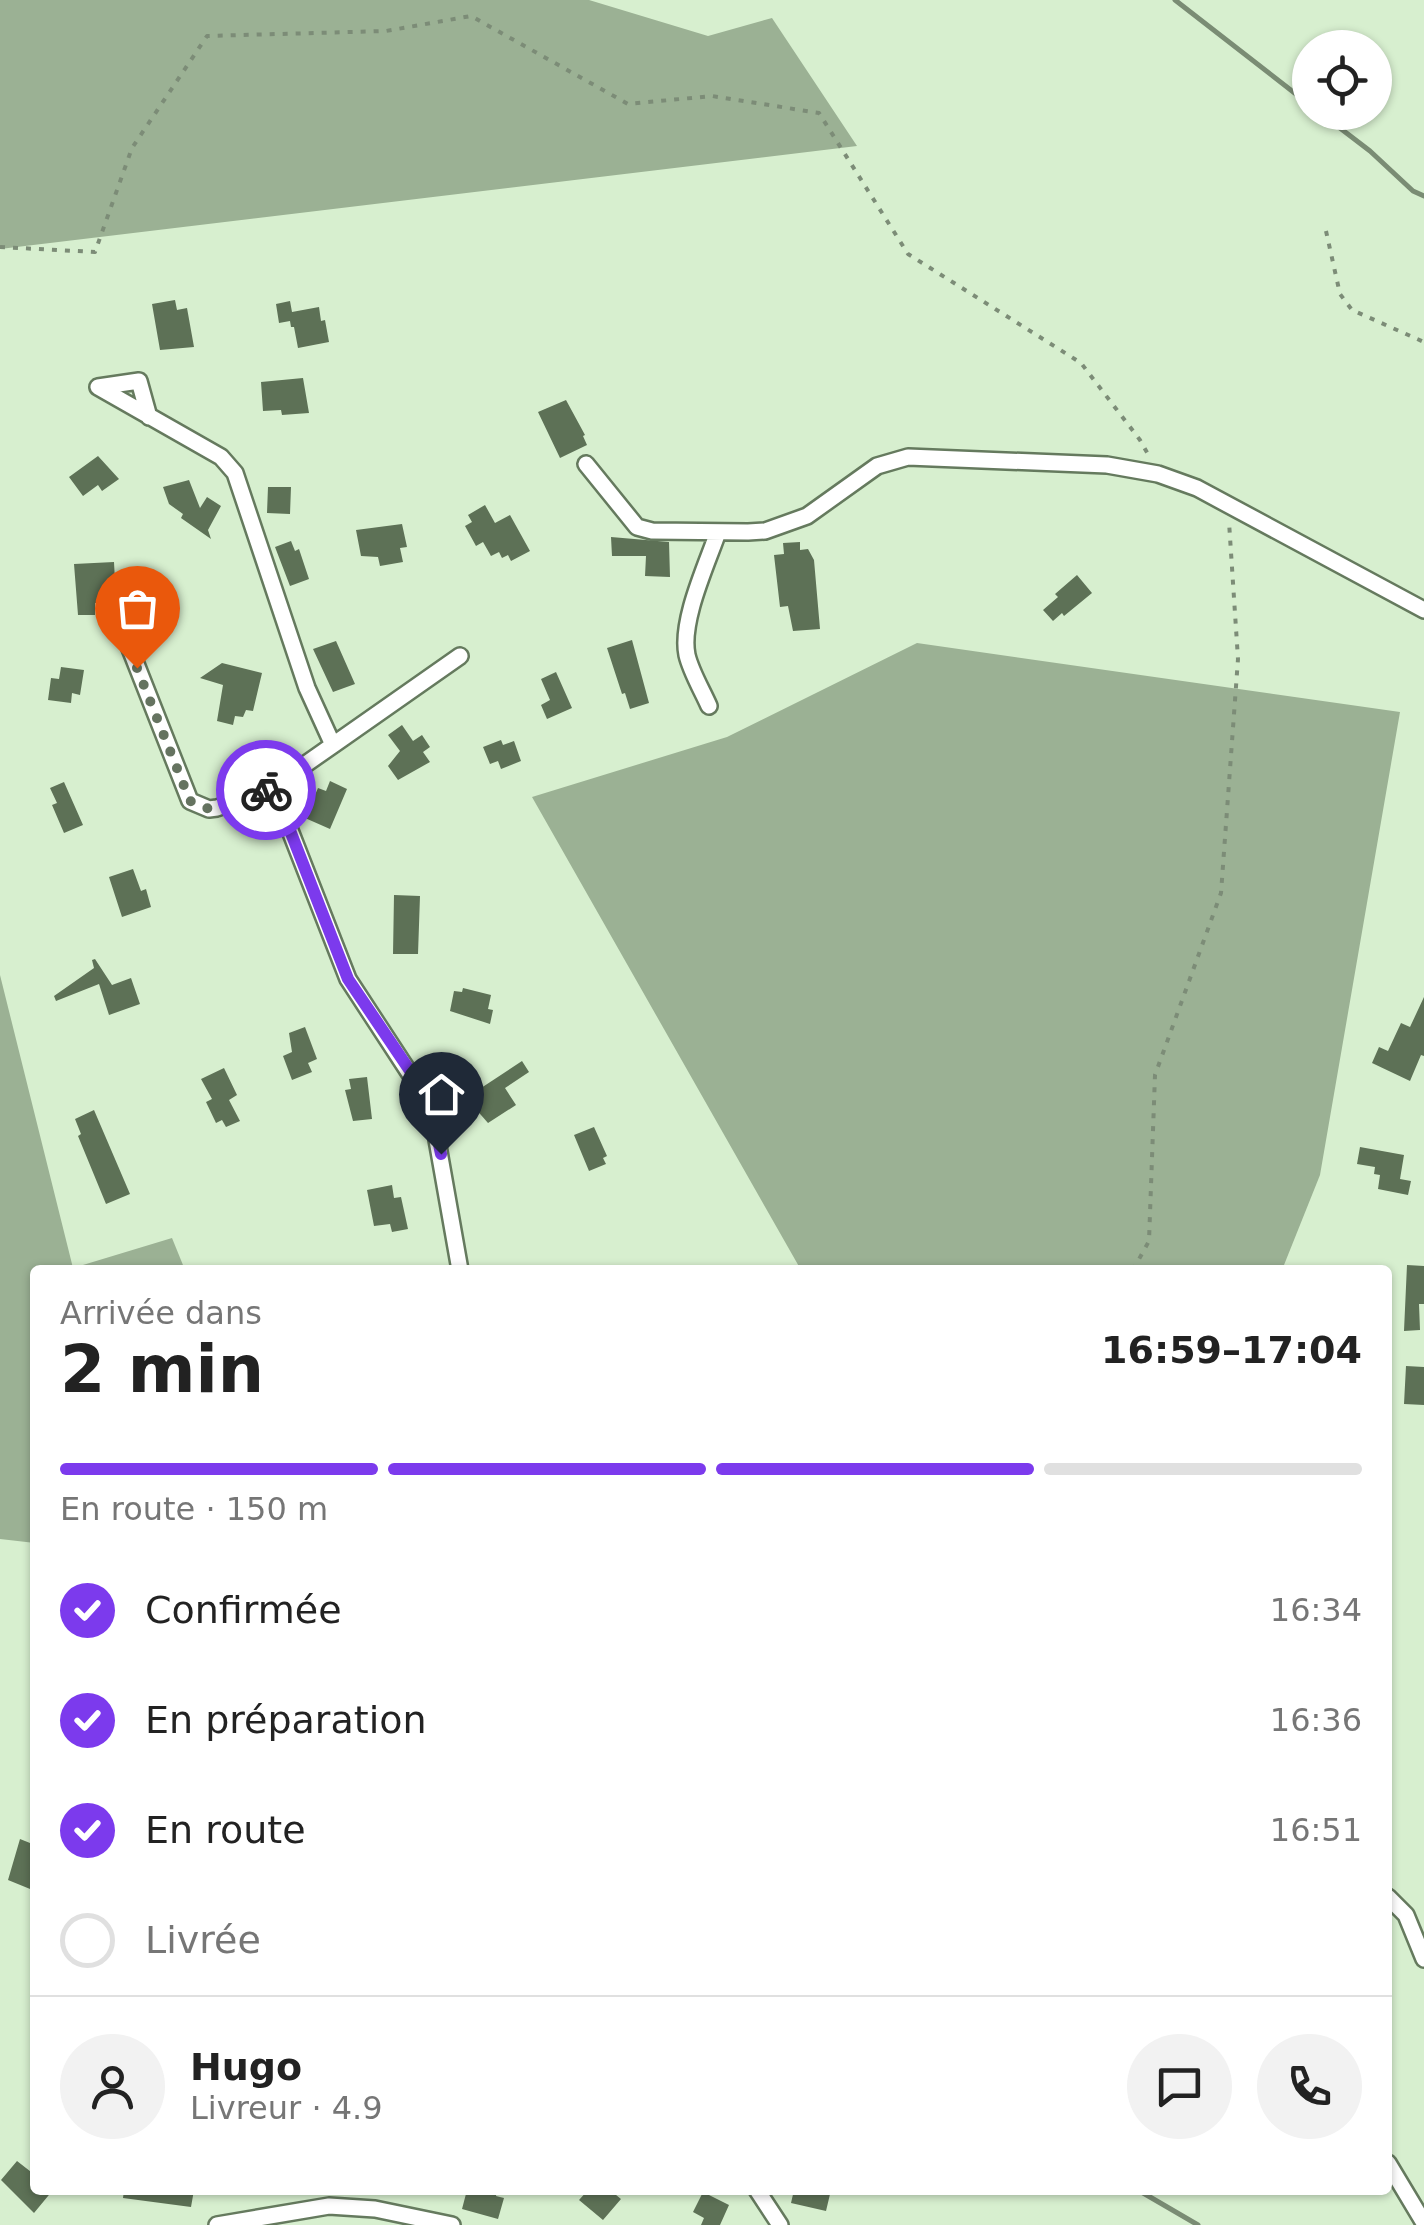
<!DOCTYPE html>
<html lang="fr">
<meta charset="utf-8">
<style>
:root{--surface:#fff;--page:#f2f2f2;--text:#222;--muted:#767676;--line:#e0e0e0;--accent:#7c3aed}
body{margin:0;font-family:"DejaVu Sans",sans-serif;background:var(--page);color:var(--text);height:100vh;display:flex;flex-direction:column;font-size:38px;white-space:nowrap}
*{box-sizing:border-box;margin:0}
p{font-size:32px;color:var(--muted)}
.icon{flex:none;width:55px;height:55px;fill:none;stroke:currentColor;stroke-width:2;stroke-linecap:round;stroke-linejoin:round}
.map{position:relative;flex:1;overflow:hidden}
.side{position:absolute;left:30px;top:1265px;width:1362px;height:930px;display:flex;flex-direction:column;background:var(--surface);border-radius:10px;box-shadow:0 2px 8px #0004}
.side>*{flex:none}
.tools{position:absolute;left:1292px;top:30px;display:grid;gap:20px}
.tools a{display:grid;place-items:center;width:100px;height:100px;border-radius:50%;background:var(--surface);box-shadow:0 2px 8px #0004;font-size:50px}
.pin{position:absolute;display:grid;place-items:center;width:85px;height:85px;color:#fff;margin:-102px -42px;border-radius:50% 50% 50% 0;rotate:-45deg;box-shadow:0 0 10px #0007}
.pin .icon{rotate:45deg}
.courier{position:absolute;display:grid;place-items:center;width:100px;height:100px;margin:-50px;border:8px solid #7c3aed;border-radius:50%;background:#fff;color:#222;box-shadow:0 2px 12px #0007}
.overview em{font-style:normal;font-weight:800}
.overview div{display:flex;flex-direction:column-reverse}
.overview{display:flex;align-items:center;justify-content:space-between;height:170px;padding:0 30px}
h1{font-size:65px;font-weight:800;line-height:75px}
.bar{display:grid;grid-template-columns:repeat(4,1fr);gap:15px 10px;align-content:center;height:120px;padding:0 30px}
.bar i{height:12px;border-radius:8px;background:var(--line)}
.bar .current{background:var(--accent)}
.bar p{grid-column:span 4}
.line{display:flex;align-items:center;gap:25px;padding:0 30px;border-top:2px solid var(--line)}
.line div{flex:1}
.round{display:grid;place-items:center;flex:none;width:105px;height:105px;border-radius:52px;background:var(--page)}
ol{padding:0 30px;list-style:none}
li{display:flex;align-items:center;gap:30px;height:110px}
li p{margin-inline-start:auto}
li .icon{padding:10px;border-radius:50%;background:var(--accent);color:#fff;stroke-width:4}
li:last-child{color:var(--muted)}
li i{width:55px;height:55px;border:5px solid var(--line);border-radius:50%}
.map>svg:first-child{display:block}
.forest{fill:#9bb194}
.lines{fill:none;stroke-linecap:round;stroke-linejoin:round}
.stream{stroke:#7a8c74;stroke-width:5}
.building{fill:#5d7156}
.street-casing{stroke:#657a5e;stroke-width:20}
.path{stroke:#7c8c77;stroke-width:4;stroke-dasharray:5 8;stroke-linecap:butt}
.street{stroke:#fff;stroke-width:15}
.done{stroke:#657360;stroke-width:10;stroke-dasharray:0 18}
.route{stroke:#7c3aed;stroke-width:12}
</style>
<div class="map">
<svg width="1424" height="2225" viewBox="0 0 1424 2225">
<rect width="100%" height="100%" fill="#d7efcf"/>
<path class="forest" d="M 0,0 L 589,0 L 708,36 L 772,18 L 857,146 L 0,249 Z
M 917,643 L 1400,712 L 1320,1175 L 1282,1270 L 801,1270 L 532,797 L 727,737 Z
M 0,975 L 73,1268 L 172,1238 L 185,1270 L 35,1270 L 35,1543 L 0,1539 Z"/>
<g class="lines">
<path class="stream" d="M 1175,0 L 1310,105
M 1319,112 L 1370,151 L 1413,191 L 1424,196
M 1138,2190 L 1198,2225"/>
</g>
<path class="building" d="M 175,300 L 177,310 L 187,308 L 194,347 L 160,350 L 152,304 Z
M 290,301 L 292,312 L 319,307 L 321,321 L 325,320 L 329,342 L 298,348 L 294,327 L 291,327 L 290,321 L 279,323 L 276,304 Z
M 303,378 L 309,413 L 282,415 L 281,410 L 263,411 L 261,382 Z
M 566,400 L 585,435 L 583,436 L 587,445 L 560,458 L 538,412 Z
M 98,456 L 119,479 L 102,491 L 98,485 L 83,496 L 69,477 Z
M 189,480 L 200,508 L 207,497 L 221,506 L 208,530 L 211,539 L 181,518 L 183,514 L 169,504 L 163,487 Z
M 268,487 L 291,487 L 290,514 L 267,513 Z
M 485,505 L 495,523 L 510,515 L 530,551 L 511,561 L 508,555 L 502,558 L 499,552 L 491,556 L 483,542 L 476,546 L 465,526 L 472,522 L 468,515 Z
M 402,524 L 407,547 L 400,548 L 403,562 L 380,566 L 378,557 L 361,556 L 356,530 Z
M 611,537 L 669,542 L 670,577 L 645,576 L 646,556 L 612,556 Z
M 291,541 L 295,551 L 299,549 L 309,579 L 290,586 L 275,547 Z
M 800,542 L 800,550 L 808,549 L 814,560 L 820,629 L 793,631 L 788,606 L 780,607 L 774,555 L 784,554 L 783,543 Z
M 114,562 L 115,581 L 109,585 L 110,603 L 95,603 L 95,615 L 78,615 L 74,564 Z
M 1077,575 L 1092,593 L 1064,616 L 1062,613 L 1053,621 L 1043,610 L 1058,597 L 1055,594 Z
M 632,640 L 649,703 L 630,709 L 625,693 L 622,694 L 607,648 Z
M 336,641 L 355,684 L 333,692 L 313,649 Z
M 222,663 L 262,673 L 253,711 L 246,710 L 243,717 L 235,716 L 233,725 L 217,721 L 223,685 L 200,678 Z
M 61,667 L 84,670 L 80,695 L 72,693 L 71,703 L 48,700 L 51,678 L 59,679 Z
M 556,672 L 572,708 L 547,719 L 541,705 L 550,700 L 541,679 Z
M 402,725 L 413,741 L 422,735 L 430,747 L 423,752 L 430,762 L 398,780 L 388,766 L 400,751 L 388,735 Z
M 501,740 L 503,745 L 514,741 L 521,761 L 501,769 L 498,761 L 490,764 L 483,747 Z
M 330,781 L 347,789 L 330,829 L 305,818 L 318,788 L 326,791 Z
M 64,782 L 83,825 L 64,833 L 52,805 L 57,803 L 50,788 Z
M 133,869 L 141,891 L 146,889 L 151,907 L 122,917 L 109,877 Z
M 394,895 L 420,896 L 418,954 L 393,954 Z
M 95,959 L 112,985 L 131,978 L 140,1004 L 109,1015 L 99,984 L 56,1001 L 54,996 L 94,968 L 92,960 Z
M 463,988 L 491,995 L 488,1009 L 493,1010 L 490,1024 L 450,1011 L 454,991 L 462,992 Z
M 1424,997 L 1424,1056 L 1421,1055 L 1410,1081 L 1372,1063 L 1379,1047 L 1388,1051 L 1401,1023 L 1410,1027 Z
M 305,1027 L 317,1059 L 308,1063 L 312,1072 L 292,1080 L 283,1056 L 292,1052 L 289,1033 Z
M 522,1061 L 529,1072 L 505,1088 L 516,1105 L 488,1123 L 474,1107 L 466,1112 L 456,1096 L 471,1086 L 475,1092 Z
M 224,1068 L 237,1095 L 229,1100 L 240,1121 L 226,1127 L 222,1120 L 216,1123 L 206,1102 L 212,1099 L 201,1079 Z
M 367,1077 L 372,1119 L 353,1121 L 345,1090 L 351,1089 L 349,1079 Z
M 94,1110 L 130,1194 L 106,1204 L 78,1136 L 81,1134 L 75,1119 Z
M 594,1127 L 607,1156 L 603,1158 L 606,1164 L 589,1171 L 574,1135 Z
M 1360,1147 L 1404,1155 L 1400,1179 L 1411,1181 L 1408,1195 L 1378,1189 L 1380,1175 L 1374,1174 L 1375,1167 L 1357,1164 Z
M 392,1185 L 394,1198 L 401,1197 L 408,1229 L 392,1232 L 390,1224 L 374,1226 L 367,1190 Z
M 1407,1265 L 1424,1266 L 1424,1304 L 1419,1304 L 1420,1330 L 1404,1331 Z
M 1406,1366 L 1424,1367 L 1424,1405 L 1404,1404 Z
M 20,1839 L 35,1845 L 35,1891 L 8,1880 Z
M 17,2161 L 35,2175 L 35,2190 L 53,2190 L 34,2213 L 1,2180 Z
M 124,2190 L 194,2190 L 191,2207 L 123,2198 Z
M 467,2190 L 497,2190 L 496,2196 L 504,2198 L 498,2219 L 462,2209 Z
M 588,2190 L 610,2190 L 621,2199 L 603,2220 L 579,2200 Z
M 794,2190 L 831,2190 L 826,2211 L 791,2203 Z
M 703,2192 L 729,2205 L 720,2225 L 701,2225 L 704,2218 L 693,2212 Z"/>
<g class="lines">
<defs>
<path id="street" d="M 149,417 L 139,381 L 98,387 L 221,457 L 235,473 L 307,688 L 333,745 L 273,787 L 348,979 L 431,1106 L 460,1270
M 586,464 L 637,527 L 652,531 L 748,532 L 765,531 L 807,516 L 877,466 L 908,457 L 1107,465 L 1158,474 L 1197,488 L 1424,610
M 127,641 L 190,801 L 209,809 L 217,808 L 273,787
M 709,706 C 702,690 691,672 687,655 C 680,621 707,564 718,532
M 333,745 L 460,656
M 1388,1897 L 1406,1915 L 1424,1959
M 1388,2163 L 1424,2223
M 757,2190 L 780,2225
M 217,2225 L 329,2206 L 375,2209 L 452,2225"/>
</defs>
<use href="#street" class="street-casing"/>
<path class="path" d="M 1326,231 L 1340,294 L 1352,310 L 1424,342
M 0,247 L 95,252 L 132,148 L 207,36 L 386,31 L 471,16 L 628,104 L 712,96 L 819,113 L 908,254 L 1081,363 L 1140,440 L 1149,456
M 1133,1270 L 1149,1241 L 1155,1075 L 1221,893 L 1238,659 L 1229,522"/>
<use href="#street" class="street"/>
</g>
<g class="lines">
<path class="done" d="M 137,668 L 190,801 L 209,809 L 217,808 L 266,790"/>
<path class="route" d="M 266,790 L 273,787 L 348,979 L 423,1090 L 431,1106 L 441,1154"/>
</g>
</svg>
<div class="tools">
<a><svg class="icon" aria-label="locate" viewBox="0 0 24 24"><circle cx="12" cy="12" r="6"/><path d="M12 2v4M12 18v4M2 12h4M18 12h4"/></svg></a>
</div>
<div class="pin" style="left:137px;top:668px;background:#ea580c"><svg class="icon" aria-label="bag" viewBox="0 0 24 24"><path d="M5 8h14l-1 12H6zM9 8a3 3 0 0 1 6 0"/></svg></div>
<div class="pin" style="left:441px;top:1154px;background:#1f2937"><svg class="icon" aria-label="home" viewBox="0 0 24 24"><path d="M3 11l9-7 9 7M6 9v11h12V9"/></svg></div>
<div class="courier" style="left:266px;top:790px"><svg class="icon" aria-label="bike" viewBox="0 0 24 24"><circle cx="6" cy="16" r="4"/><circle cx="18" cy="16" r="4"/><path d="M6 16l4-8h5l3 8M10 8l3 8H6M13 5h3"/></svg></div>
<section class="side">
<div class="overview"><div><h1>2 min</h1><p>Arrivée dans</p></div><em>16:59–17:04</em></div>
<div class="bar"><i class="current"></i><i class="current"></i><i class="current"></i><i></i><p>En route · 150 m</p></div>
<ol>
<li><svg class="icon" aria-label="check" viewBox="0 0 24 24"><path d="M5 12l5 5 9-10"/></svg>Confirmée<p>16:34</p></li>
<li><svg class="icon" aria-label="check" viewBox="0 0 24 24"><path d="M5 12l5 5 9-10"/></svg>En préparation<p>16:36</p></li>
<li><svg class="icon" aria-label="check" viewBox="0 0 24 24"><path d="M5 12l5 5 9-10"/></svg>En route<p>16:51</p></li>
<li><i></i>Livrée</li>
</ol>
<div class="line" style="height:180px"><a class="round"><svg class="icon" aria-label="person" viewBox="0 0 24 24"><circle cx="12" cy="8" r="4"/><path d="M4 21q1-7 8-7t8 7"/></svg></a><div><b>Hugo</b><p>Livreur · 4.9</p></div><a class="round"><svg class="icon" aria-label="chat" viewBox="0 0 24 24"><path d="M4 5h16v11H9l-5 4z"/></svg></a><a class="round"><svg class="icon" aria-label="phone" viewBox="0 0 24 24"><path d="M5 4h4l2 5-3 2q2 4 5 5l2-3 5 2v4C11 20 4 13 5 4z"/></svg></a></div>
</section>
</div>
